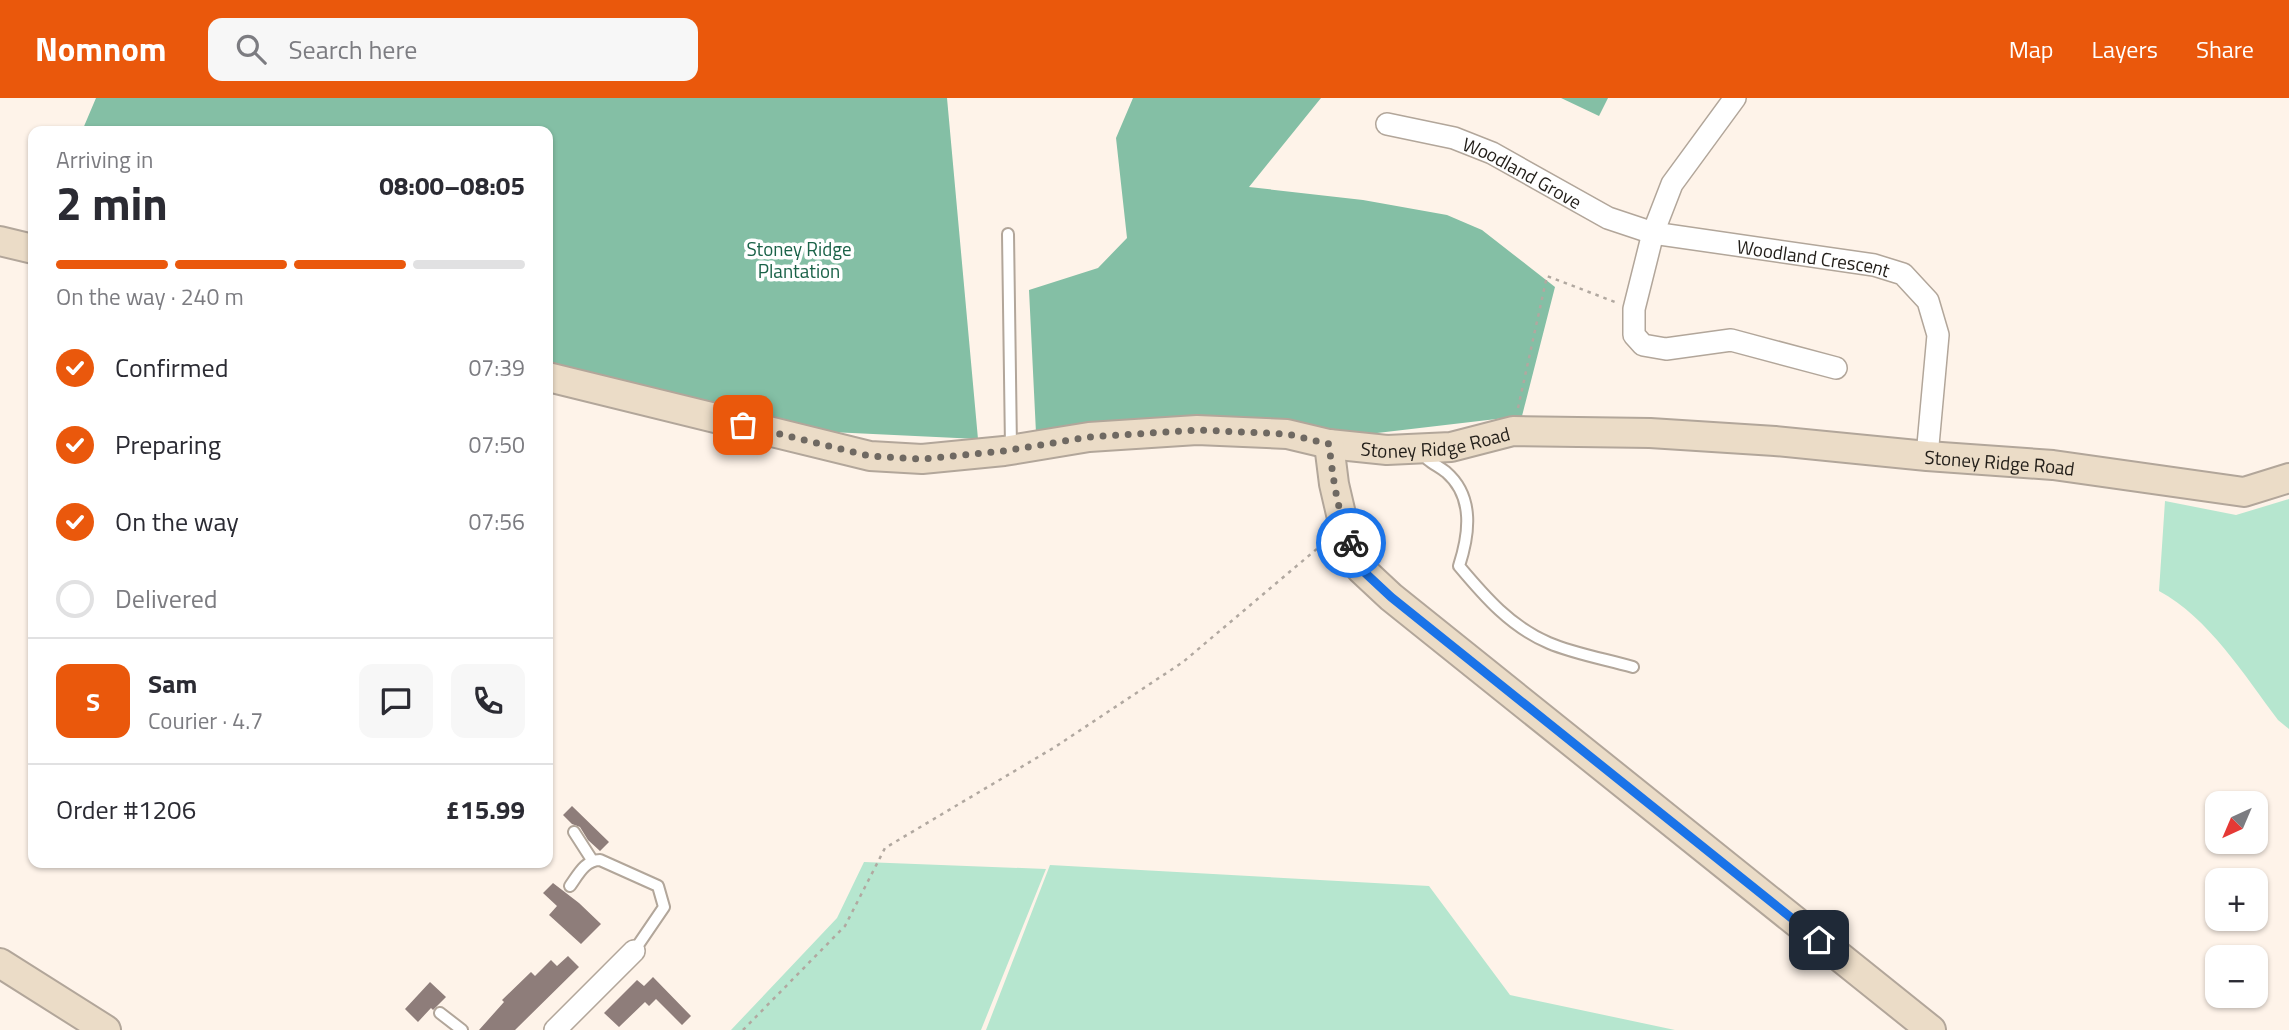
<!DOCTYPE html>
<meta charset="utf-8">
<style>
:root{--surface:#fff;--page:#f7f7f7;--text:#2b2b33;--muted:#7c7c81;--line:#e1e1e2;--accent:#ea580c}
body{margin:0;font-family:"Titillium Web",sans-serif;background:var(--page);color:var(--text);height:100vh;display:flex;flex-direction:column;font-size:26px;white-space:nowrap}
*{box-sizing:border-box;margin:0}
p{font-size:23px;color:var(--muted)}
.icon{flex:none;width:38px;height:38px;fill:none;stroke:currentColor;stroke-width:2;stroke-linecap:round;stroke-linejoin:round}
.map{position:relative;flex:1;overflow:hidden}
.details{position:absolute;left:28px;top:28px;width:525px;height:742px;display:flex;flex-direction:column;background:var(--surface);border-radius:14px;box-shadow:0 2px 5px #0004}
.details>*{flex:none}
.needle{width:46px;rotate:224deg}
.fabs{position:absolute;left:2205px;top:693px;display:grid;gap:14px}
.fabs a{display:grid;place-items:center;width:63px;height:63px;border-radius:14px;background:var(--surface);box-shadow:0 2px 5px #0004;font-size:35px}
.pin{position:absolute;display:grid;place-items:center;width:60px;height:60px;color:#fff;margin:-30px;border-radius:14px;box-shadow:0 4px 10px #0006}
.courier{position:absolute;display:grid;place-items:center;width:70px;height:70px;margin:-35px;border:5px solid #1a73e8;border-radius:50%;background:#fff;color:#222;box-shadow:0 2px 9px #0007}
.overview em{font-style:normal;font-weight:700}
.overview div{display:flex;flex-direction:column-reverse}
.overview{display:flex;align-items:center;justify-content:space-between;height:119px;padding:0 28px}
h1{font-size:46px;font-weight:700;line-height:52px}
.bar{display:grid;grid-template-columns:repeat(4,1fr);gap:10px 7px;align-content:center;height:84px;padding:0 28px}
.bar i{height:9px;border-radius:5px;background:var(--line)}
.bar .current{background:var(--accent)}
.bar p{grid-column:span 4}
.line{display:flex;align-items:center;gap:18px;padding:0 28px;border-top:2px solid var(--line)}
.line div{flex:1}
.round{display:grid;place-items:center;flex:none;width:74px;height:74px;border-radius:14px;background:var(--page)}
ol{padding:0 28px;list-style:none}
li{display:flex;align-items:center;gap:21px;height:77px}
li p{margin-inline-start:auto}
li .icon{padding:7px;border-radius:50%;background:var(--accent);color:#fff;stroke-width:4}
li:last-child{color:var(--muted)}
li i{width:38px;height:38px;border:4px solid var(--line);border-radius:50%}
header{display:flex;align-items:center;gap:42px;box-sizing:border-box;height:98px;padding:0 35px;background:var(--accent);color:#fff}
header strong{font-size:33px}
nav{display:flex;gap:38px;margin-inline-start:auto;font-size:24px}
.search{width:490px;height:63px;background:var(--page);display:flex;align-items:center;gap:18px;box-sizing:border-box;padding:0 24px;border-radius:14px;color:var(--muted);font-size:26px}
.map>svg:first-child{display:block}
.green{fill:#b6e6cf}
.forest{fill:#84bfa5}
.building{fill:#8e7d7a}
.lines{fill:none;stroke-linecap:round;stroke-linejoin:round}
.lane-casing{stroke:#b2a69a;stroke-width:14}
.street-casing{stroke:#b2a69a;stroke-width:24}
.secondary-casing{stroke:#b2a69a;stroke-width:32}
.path{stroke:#b1a8a0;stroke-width:2.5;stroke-dasharray:3.5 5;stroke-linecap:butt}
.lane{stroke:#fff;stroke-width:10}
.street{stroke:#fff;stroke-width:21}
.secondary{stroke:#ebdcc7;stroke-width:28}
.done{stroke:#6f6962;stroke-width:7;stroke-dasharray:0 12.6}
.route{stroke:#1a73e8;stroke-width:9}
.labels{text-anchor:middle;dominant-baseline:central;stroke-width:7;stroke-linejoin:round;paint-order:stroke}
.street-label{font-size:19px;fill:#221e19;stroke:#fff}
.park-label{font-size:19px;fill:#1a6248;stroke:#fff}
</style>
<header>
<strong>Nomnom</strong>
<div class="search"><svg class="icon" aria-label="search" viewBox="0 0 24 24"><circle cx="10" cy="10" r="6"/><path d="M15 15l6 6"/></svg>Search here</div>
<nav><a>Map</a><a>Layers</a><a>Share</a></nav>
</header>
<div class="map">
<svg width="2289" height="932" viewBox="0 0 2289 932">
<rect width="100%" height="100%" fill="#fef3e9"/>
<path class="green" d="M 2289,401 L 2289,631 L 2278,622 C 2245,578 2208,519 2159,493 L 2165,403 L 2236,417 Z
M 864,764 L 1046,771 L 981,932 L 731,932 L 837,820 Z
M 1050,767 L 1429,788 L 1510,897 L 1675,932 L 986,932 Z"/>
<path class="forest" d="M 96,0 L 947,0 L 978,341 L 831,334 L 548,265 L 548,33 L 82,33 Z
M 1133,0 L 1321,0 L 1249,89 L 1363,102 L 1447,117 L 1482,132 L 1555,189 L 1522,318 L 1360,337 L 1317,332 L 1290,323 L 1228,318 L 1036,335 L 1029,192 L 1098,170 L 1127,140 L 1116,40 Z
M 1561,0 L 1608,0 L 1599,18 Z"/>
<path class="building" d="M 572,708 L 609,744 L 600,753 L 588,742 L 580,729 L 572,726 L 563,717 Z
M 553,785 L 579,805 L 601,826 L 581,846 L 549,817 L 557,808 L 543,795 Z
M 568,858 L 579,869 L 515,932 L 479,932 L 504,904 L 502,902 L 531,874 L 535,878 L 551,862 L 557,868 Z
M 653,879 L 691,918 L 682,927 L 656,901 L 649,908 L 645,904 L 619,929 L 604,915 L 637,882 L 644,888 Z
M 430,884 L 446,899 L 433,912 L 431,910 L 418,924 L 405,911 Z"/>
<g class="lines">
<defs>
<path id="lane" d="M 1008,136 L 1011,349
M 1421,353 C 1427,364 1436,366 1446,374 C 1475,399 1469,437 1459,468 C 1485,499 1511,529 1549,545 C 1575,556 1605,561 1633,569
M 574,734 L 592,762
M 570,788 C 578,777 585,762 600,762 L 658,788 L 664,809 L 634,853
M 440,915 L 462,932"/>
<g id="street">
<path d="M 1735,0 L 1672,86 L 1653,135 L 1634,211 L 1634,237 L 1643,247 L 1666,251 L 1731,242 L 1836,270"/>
<path id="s1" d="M 1387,26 L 1454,40 L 1492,55 L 1608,120 L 1653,135 L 1874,167 L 1903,176 L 1928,203 L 1938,237 L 1927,358"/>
<path d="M 555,932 L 634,853"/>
</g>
<g id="secondary">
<path d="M 0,143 L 33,151"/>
<path id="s2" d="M 548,279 L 870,358 L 922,361 L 1004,353 L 1089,339 L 1197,332 L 1287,336 L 1329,346 L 1387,352 L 1451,349 L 1513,333 L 1650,335 L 1775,343 L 1927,358 L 2053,367 L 2244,394 L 2289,380"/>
<path d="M 1329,346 L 1334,386 L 1344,429 L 1361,471 L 1391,499 L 1931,932"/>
<path d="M 0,865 L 106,932"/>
</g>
</defs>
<use href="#lane" class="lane-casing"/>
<use href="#street" class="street-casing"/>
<use href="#secondary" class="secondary-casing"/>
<path class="path" d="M 1518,310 L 1547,178 L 1615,204
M 743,932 L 845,828 L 885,750 L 1055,649 L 1183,564 L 1325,444"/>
<use href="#lane" class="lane"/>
<use href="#street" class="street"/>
<use href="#secondary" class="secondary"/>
</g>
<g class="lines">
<path class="done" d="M 743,327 L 870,358 L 922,361 L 1004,353 L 1089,339 L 1197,332 L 1287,336 L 1329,346 C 1333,380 1337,413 1351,445"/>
<path class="route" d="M 1351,445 L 1361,471 L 1391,499 L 1819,842"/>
</g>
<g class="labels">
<g class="street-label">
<text stroke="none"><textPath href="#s1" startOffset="145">Woodland Grove</textPath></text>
<text stroke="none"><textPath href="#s1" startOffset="452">Woodland Crescent</textPath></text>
<text stroke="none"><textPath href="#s2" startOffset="901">Stoney Ridge Road</textPath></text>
<text stroke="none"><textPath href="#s2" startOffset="1468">Stoney Ridge Road</textPath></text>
</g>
<g class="park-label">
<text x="799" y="150">Stoney Ridge<tspan x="799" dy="22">Plantation</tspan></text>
</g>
</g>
</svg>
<div class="fabs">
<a><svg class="needle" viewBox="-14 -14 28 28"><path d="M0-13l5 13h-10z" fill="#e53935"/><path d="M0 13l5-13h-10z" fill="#7c7c81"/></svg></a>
<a>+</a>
<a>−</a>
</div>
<div class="pin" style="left:743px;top:327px;background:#ea580c"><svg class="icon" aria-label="bag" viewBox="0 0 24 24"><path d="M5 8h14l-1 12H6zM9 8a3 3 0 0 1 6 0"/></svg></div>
<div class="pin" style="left:1819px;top:842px;background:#1f2937"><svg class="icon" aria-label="home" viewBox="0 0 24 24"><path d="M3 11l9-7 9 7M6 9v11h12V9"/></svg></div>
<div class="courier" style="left:1351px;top:445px"><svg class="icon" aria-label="bike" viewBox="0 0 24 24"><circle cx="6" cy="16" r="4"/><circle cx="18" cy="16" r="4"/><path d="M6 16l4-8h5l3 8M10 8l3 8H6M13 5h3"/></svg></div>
<section class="details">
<div class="overview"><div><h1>2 min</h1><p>Arriving in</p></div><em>08:00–08:05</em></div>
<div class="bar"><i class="current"></i><i class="current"></i><i class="current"></i><i></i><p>On the way · 240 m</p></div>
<ol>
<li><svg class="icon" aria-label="check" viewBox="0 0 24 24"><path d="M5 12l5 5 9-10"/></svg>Confirmed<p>07:39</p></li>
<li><svg class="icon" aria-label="check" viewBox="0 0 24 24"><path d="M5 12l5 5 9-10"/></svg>Preparing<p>07:50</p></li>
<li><svg class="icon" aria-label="check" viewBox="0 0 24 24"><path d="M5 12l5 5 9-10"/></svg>On the way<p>07:56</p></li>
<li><i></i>Delivered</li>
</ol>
<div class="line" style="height:126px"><b class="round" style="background:var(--accent);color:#fff">S</b><div><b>Sam</b><p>Courier · 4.7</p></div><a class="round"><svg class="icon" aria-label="chat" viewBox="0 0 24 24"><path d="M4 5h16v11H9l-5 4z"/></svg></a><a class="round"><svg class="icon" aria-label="phone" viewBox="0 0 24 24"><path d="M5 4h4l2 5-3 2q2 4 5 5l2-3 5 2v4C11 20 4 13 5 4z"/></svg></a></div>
<div class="line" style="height:91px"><div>Order #1206</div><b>£15.99</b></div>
</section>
</div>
